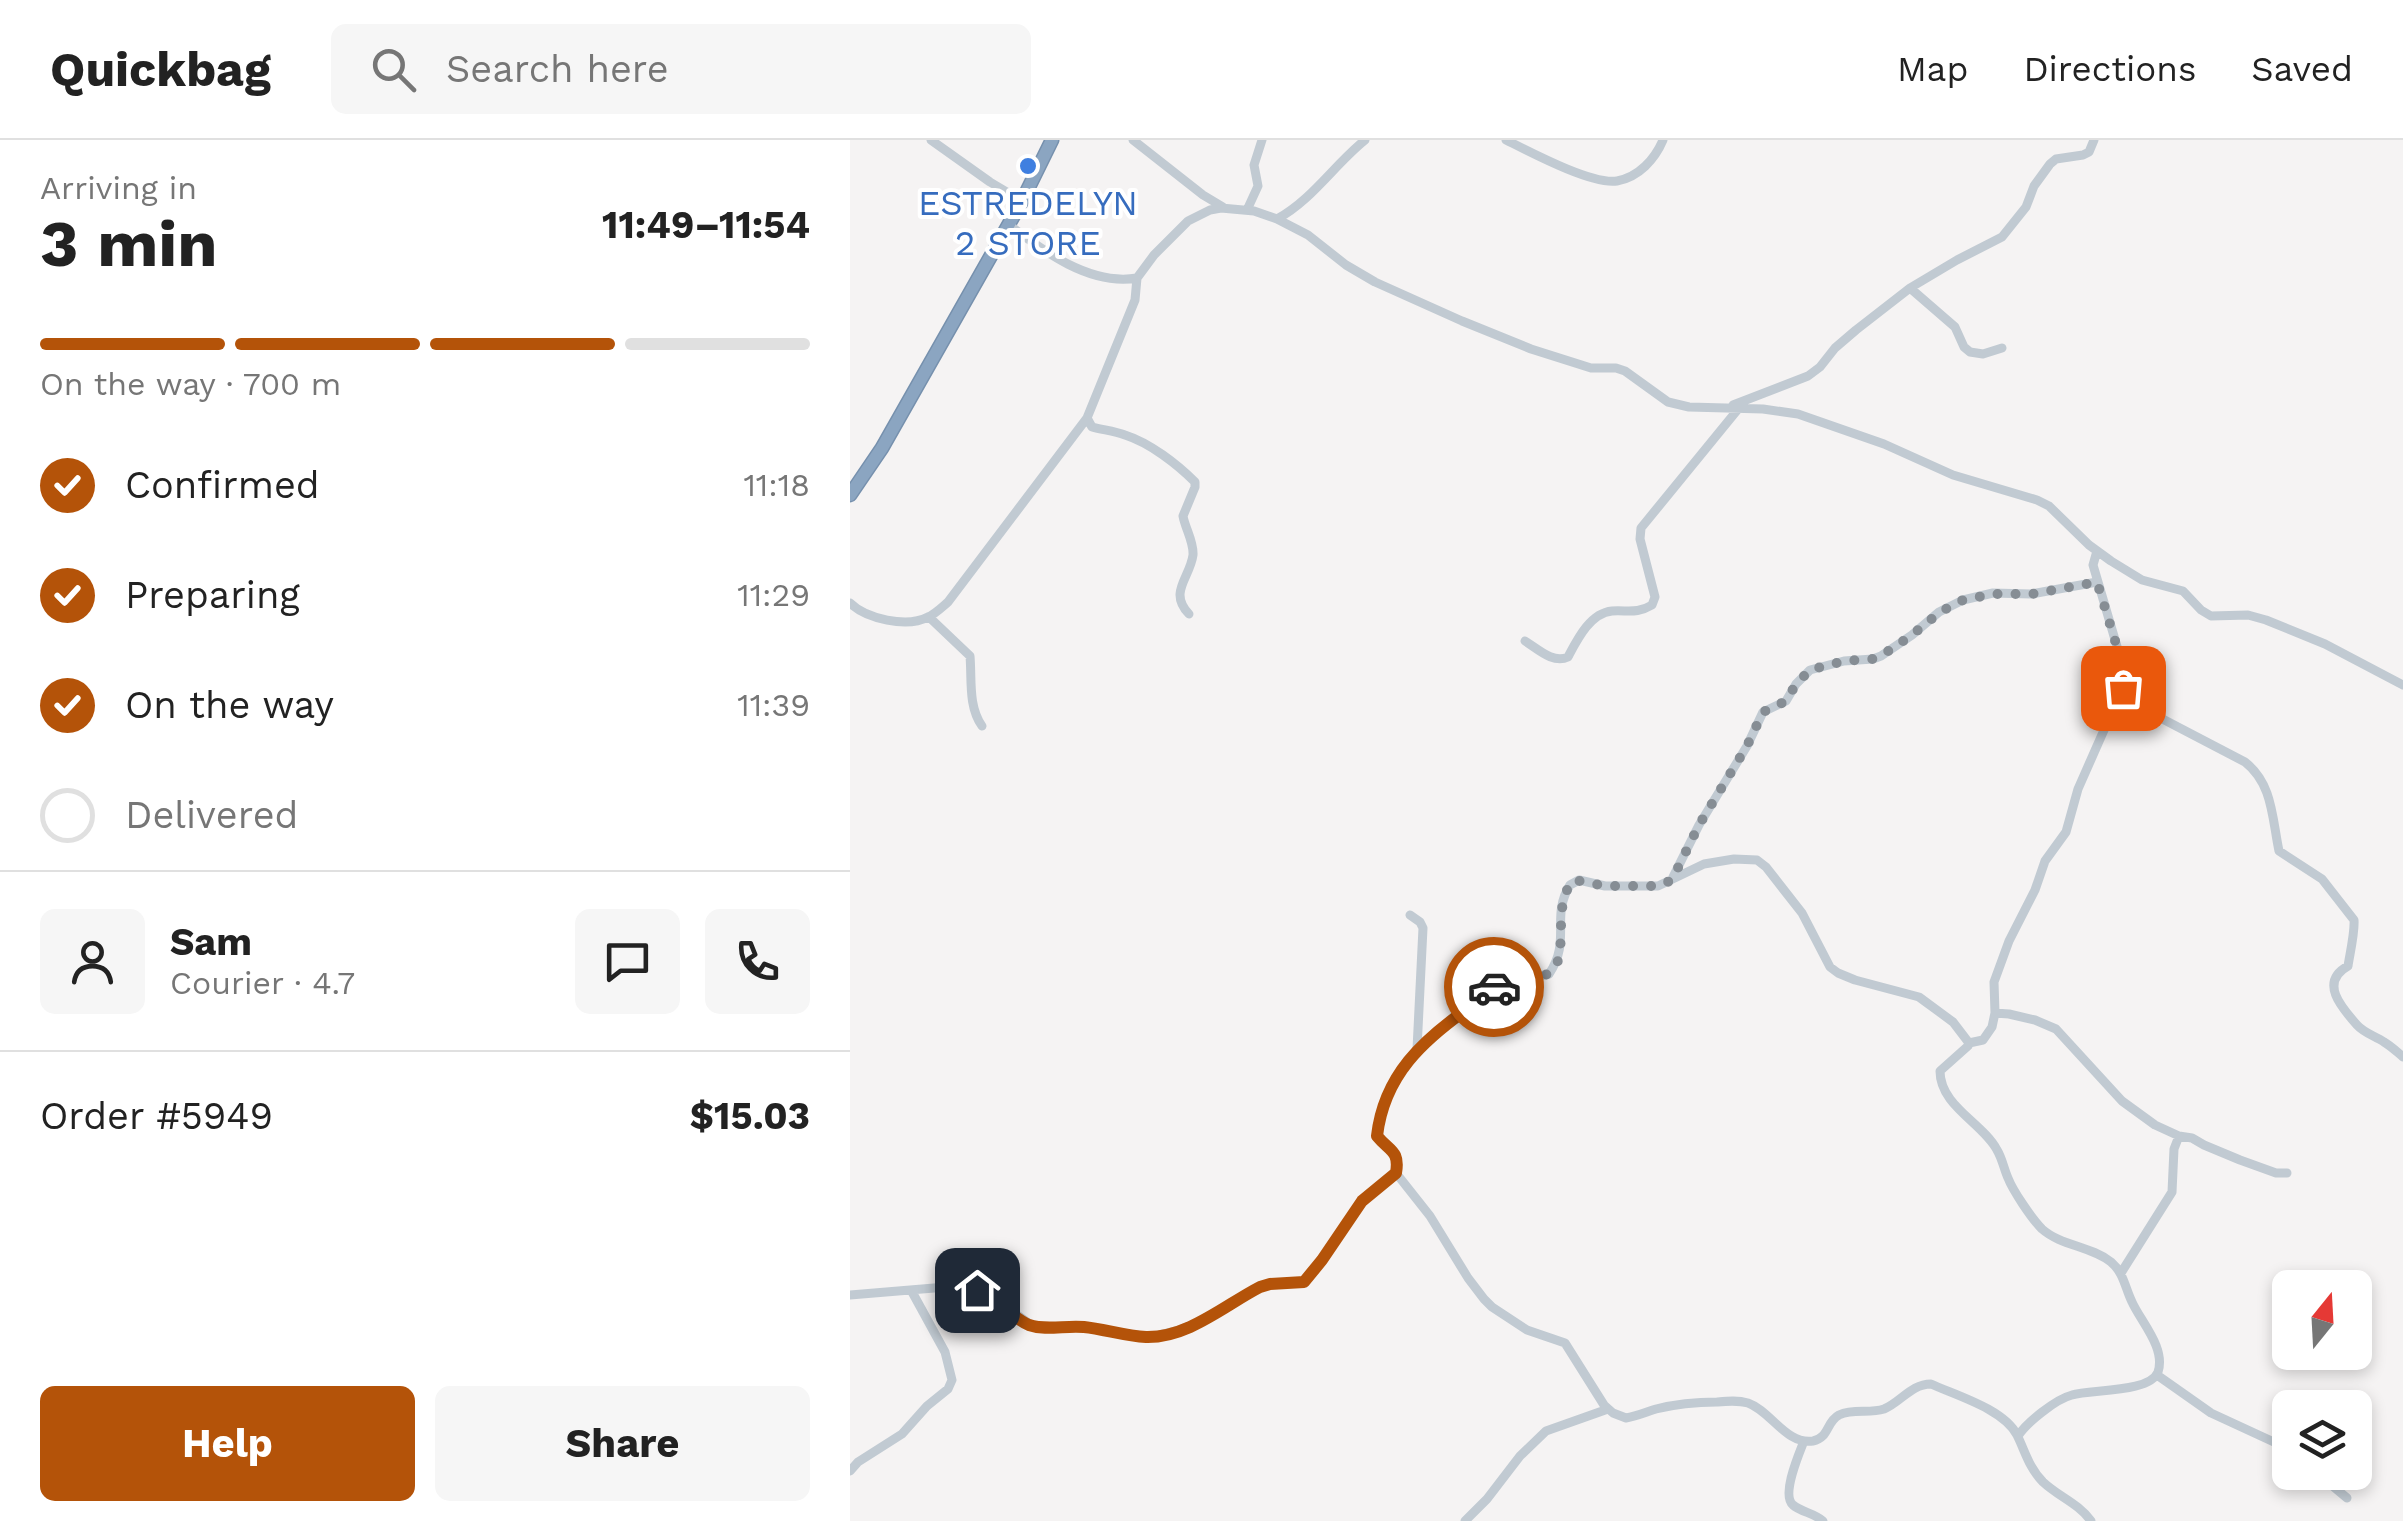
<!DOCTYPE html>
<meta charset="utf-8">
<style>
:root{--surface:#fff;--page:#f6f6f6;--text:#222;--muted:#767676;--line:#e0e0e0;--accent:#b45309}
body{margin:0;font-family:"Work Sans",sans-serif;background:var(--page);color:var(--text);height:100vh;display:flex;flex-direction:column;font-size:38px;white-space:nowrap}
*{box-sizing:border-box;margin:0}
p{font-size:32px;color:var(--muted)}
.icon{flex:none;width:55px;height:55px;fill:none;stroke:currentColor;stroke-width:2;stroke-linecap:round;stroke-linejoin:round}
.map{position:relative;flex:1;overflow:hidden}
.details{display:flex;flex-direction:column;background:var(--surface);width:850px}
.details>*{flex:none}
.needle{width:65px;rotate:18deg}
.tools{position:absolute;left:1422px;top:1130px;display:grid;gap:20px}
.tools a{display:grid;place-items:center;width:100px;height:100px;border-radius:15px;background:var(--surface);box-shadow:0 5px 15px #0003;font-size:50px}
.pin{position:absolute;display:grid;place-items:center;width:85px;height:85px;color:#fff;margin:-42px;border-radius:20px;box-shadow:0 5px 15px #0006}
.courier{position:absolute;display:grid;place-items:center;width:100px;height:100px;margin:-50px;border:8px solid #b45309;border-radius:50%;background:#fff;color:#222;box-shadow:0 2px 12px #0007}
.summary em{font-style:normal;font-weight:700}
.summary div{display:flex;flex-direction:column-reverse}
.summary{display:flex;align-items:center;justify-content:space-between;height:170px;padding:0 40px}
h1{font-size:65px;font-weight:700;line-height:75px}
.bar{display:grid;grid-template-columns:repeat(4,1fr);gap:15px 10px;align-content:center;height:120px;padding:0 40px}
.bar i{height:12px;border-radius:8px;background:var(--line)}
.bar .on{background:var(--accent)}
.bar p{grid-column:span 4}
.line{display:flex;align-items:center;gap:25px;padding:0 40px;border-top:2px solid var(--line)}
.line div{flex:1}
.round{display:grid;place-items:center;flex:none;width:105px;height:105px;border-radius:15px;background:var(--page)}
ol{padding:0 40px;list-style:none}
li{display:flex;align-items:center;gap:30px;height:110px}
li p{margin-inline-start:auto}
li .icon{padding:10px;border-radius:50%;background:var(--accent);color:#fff;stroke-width:4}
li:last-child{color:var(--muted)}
li i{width:55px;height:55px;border:5px solid var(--line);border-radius:50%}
.button{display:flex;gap:20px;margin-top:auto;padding:20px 40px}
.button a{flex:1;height:115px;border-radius:15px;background:var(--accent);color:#fff;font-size:40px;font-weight:700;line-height:115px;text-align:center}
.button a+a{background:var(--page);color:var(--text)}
header{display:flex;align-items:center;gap:60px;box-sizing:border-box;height:140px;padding:0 50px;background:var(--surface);border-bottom:2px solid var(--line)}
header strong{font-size:48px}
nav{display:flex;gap:55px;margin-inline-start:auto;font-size:35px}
.search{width:700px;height:90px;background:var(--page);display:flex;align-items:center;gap:25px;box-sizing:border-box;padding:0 35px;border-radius:15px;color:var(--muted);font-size:38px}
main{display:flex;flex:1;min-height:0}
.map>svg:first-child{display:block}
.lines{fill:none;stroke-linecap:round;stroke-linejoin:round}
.highway-casing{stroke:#7690ad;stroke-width:15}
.minor{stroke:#c1cad2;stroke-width:9}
.highway{stroke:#8ba5c1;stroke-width:12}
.done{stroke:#868d94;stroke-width:10;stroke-dasharray:0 18}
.route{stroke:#b45309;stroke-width:12}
.shop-dot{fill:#3f7fe0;stroke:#fff;stroke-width:4}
.labels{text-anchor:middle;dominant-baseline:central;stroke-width:8;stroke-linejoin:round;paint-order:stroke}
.shop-label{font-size:35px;fill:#366cbe;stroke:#fff}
</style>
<header>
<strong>Quickbag</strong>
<div class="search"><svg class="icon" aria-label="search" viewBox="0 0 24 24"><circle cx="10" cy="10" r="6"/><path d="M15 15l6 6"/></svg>Search here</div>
<nav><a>Map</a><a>Directions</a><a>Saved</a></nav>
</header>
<main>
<section class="details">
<div class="summary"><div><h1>3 min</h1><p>Arriving in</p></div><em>11:49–11:54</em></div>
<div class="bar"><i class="on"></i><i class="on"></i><i class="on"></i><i></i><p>On the way · 700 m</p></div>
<ol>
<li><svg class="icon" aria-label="check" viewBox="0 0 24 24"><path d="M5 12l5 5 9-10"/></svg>Confirmed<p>11:18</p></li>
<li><svg class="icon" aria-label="check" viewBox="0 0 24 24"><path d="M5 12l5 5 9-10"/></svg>Preparing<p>11:29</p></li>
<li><svg class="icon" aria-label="check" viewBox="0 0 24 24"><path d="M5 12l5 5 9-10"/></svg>On the way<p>11:39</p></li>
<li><i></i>Delivered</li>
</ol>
<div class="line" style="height:180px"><a class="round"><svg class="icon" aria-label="person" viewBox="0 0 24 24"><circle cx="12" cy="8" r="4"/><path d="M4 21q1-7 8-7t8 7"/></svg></a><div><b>Sam</b><p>Courier · 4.7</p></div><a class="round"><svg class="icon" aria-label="chat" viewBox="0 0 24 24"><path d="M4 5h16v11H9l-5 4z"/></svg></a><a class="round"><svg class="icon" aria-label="phone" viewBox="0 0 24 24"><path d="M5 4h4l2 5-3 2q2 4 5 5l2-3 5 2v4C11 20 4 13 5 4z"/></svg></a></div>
<div class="line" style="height:130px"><div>Order #5949</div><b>$15.03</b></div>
<div class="button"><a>Help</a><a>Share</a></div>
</section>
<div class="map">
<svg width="1553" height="1381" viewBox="0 0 1553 1381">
<rect width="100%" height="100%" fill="#f5f3f3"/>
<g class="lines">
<defs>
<path id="highway" d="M 0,355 L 32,308 L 172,61 L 202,0"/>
</defs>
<use href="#highway" class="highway-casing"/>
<path class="minor" d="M 81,0 L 140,42 L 172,61
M 283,0 L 353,55 L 373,67
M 656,0 C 680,12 742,45 767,41 C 789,37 805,19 813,0
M 397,70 L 408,46 L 404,25 L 412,0
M 427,79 C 462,60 484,25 515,0
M 158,84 C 193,111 240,146 287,138 L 304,115 L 338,81 L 360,70 L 371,68 L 404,71 L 427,79 L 458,95 L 496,125 L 525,142 L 612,181 L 681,209 L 741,228 L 766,228 L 775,231 L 818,262 L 839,267 L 913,269 L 948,274 L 1034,304 L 1103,335 L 1187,360 L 1199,366 L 1239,405 L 1261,421 L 1292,440 L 1333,451 L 1351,470 L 1361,476 L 1398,475 L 1416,480 L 1475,504 L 1553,545
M 1060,148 L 1105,187 L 1114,207 L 1120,212 L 1133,214 L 1152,208
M 883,265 L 958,236 L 970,227 L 985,208 L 1006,190 L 1060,148 L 1107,120 L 1152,97 L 1176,67 L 1184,46 L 1200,24 L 1206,19 L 1233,15 L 1239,12 L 1244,0
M 237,278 L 242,287 C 253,290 264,291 275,295 C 300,303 327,324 345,342 L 345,347 L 333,376 C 335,388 344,402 343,415 C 340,438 318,452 339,474
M 1247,411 L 1243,425 L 1271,520 L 1273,547 L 1280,562 L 1395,622 C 1423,644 1422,678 1429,711 L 1472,739 L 1504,780 C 1505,792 1500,813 1498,826 C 1469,842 1491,867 1507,885 C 1514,893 1525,896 1534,902 C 1541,906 1547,912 1553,917
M 0,463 C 16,479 57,488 78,477 C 85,474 92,467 98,462 L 237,278 L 285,160 L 287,138
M 79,477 L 120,516 C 122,540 118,566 132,586
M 675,501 C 688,509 703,524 718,517 C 727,500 740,473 762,471 C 778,470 787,474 802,465 L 805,457 L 790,399 L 791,388 L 889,268
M 823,737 L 849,685 L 897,606 L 913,572 L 936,561 L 946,544 L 960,530 L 994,521 L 1023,519 L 1031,516 L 1062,495 L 1089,472 L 1113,460 L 1143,453 L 1181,454 L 1247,442
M 560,775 L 570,782 L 573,788 L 567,909
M 1145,873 L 1159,874 L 1185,880 L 1206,889 L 1272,961 L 1305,985 L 1329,996 L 1342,998 L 1354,1005 L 1390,1020 L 1426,1033 L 1437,1033
M 1119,903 L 1133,900 L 1142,887 L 1145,873 L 1144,842 L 1159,801 L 1185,750 L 1195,721 L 1216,692 L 1228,649 L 1273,547
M 546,1033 L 580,1076 L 618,1138 L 634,1159 L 642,1167 L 677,1190 L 715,1203 L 754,1265 L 763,1273 L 776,1278 C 787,1276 796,1272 806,1269 C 826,1264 846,1262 867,1262 C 878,1261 888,1260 898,1263 C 921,1271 936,1305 963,1301 C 979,1298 976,1282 989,1275 C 1004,1268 1019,1274 1034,1269 C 1051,1262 1061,1244 1081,1244 C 1105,1255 1154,1269 1167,1295 C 1175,1311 1179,1328 1193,1342 C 1209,1357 1228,1363 1241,1381
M 1271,1133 L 1322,1052 L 1324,1009 L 1329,996
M 0,1155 L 108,1146 L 120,1147 L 141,1156 L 181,1185 L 207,1188 L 230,1187 L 300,1197 L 329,1190 L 352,1181 L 410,1147 L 420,1143 L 453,1142 L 472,1120 L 512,1061 L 546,1033 C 550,1010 539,1012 527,996 C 534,934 574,901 621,866 C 629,860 636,851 646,846 C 662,839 682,838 699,834 C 722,800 700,777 720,745 L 729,740 L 755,746 L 808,746 L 854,724 L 884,719 L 907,720 L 916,727 L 952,773 L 980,827 L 988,833 L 1005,840 L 1069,857 L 1103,882 L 1119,903 L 1118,906 L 1090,931 C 1090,966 1133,983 1147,1010 C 1152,1018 1154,1029 1158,1038 C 1163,1051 1182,1079 1192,1089 C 1211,1106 1241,1106 1261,1122 C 1274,1133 1275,1148 1282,1162 C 1291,1182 1316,1208 1308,1232 C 1300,1253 1240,1249 1222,1255 C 1206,1259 1176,1283 1168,1296
M 1307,1235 L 1361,1273 L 1426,1303 L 1440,1314
M 954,1301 C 949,1314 931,1355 943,1365 C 951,1372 964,1373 973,1381
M 0,1331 L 8,1322 L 52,1294 L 77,1266 L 98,1249 L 102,1240 L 95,1212 L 61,1150
M 1466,1332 L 1497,1358
M 615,1381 L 637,1359 L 670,1316 L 696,1291 L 758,1269"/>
<use href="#highway" class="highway"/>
</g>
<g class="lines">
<path class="done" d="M 644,847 C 656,843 669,839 682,837 C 687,836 693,837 697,834 C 723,822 699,765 724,740 L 755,746 L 808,746 L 822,740 L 849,685 L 897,606 L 913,572 L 936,561 L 946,544 L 960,530 L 994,521 L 1023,519 L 1031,516 L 1062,495 L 1090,472 L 1113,460 L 1143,454 L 1182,454 L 1247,442 L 1271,520 L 1273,548"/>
<path class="route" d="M 127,1150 C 147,1157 160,1177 179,1185 C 196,1191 216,1185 234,1187 C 254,1189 275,1196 296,1197 C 338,1198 375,1165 410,1147 L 420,1144 L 454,1142 L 472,1120 L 512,1061 L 546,1033 C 550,1010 539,1011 527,996 C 534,935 573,900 620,867 C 628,861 635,853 644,847"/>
</g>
<circle class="shop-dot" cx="178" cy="26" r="10"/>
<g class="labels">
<g class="shop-label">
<text x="178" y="63">ESTREDELYN<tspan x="178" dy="40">2 STORE</tspan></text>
</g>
</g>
</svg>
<div class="tools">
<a><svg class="needle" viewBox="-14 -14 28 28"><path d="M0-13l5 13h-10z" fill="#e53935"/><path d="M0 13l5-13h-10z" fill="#767676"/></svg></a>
<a><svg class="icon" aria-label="layers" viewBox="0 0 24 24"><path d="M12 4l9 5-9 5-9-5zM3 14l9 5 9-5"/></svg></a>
</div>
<div class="pin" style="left:1273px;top:548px;background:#ea580c"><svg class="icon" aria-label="bag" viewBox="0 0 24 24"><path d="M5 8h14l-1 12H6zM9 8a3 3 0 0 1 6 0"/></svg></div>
<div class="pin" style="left:127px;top:1150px;background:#1f2937"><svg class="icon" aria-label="home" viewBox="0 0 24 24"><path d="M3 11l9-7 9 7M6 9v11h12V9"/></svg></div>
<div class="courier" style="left:644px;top:847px"><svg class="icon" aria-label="car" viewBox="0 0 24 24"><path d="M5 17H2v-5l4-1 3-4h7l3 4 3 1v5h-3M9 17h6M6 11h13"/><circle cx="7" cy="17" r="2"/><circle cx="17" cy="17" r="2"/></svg></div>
</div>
</main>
